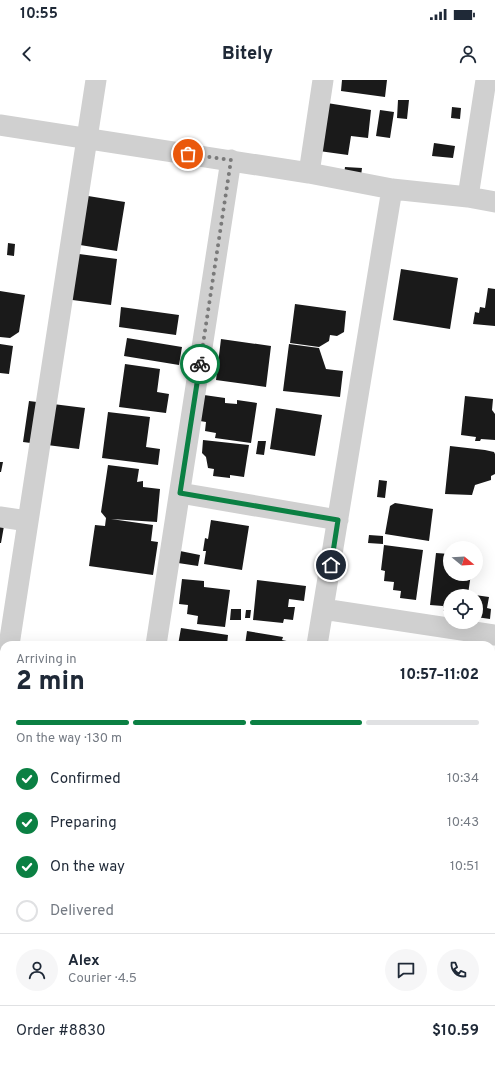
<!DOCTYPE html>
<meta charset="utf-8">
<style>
:root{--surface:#fff;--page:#f6f6f7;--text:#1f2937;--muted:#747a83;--line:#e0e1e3;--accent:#0b8043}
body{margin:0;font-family:Overpass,sans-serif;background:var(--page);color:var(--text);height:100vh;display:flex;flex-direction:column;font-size:15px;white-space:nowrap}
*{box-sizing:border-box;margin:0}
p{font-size:13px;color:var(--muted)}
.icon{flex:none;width:22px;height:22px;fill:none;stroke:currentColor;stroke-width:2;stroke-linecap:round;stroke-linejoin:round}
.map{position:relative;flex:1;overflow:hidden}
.details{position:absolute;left:0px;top:561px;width:495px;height:424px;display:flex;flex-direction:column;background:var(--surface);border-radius:12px 12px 0 0;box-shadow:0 4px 16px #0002}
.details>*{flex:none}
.needle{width:26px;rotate:108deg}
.tools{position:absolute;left:443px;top:461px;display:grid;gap:8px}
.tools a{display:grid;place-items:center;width:40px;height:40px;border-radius:50%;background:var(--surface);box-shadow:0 4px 16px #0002;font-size:20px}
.pin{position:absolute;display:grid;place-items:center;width:34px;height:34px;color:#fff;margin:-17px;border:2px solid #fff;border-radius:50%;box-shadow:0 1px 4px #0007}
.courier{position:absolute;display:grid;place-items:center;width:40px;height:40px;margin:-20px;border:3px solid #0b8043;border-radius:50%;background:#fff;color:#222;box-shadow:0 1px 5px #0007}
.summary em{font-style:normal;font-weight:800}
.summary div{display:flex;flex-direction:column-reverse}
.summary{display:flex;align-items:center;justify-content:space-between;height:68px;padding:0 16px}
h1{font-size:26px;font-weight:800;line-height:30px}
.bar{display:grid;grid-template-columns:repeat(4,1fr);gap:6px 4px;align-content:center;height:48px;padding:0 16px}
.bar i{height:5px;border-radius:3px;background:var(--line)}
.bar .on{background:var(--accent)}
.bar p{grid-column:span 4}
.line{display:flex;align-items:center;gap:10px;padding:0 16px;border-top:1px solid var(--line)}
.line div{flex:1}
.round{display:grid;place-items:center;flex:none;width:42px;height:42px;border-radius:21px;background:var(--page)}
ol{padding:0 16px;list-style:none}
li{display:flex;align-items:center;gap:12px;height:44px}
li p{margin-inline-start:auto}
li .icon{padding:4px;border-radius:50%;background:var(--accent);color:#fff;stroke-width:4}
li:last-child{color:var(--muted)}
li i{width:22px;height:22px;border:2px solid var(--line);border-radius:50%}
.status{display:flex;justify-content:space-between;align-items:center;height:28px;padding:0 20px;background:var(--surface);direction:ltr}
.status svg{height:11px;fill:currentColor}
header{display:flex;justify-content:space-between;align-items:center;height:52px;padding:0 16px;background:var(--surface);font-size:18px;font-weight:800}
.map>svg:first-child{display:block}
.building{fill:#1a1a1a}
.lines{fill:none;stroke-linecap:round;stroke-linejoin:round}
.minor{stroke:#d0d0d0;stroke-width:21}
.done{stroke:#7a7a7a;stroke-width:4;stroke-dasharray:0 7.2}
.route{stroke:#0b8043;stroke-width:5}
</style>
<div class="status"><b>10:55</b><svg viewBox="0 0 49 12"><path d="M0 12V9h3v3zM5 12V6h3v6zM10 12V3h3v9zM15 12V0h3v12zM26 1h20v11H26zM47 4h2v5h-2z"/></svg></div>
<header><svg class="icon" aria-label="back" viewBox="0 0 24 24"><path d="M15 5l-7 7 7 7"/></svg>Bitely<svg class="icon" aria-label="person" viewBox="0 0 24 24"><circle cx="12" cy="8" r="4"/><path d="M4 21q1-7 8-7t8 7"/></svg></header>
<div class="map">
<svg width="495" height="985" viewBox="0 0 495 985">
<rect width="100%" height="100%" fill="#fff"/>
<path class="building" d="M 342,0 L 387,0 L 385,17 L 341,11 Z
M 398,20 L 409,20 L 407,39 L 397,38 Z
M 327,23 L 371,30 L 368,58 L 351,56 L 348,75 L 319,71 Z
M 452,27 L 461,28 L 460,39 L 451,38 Z
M 380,30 L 394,32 L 390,58 L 376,56 Z
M 434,63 L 455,66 L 453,78 L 432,76 Z
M 345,87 L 362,88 L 361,96 L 344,95 Z
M 82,115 L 125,122 L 117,171 L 74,164 Z
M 8,163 L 15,164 L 14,176 L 7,175 Z
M 64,172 L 117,179 L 111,225 L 57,218 Z
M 401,189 L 458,198 L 450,249 L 393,240 Z
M 488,208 L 495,209 L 495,246 L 473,244 L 475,232 L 479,233 L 480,227 L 485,228 Z
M 0,211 L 25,215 L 19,252 L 10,258 L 0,257 Z
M 295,224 L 346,231 L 344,252 L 337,256 L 330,255 L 329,261 L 319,267 L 290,263 Z
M 121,227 L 179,235 L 176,255 L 119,247 Z
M 127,258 L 182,267 L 179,285 L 124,276 Z
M 221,259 L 271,266 L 266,307 L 216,300 Z
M 0,264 L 13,266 L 9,294 L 0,293 Z
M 289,264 L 319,268 L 326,289 L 343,291 L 340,317 L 283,311 Z
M 125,284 L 160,289 L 157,312 L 169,314 L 166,333 L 119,327 Z
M 204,315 L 225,318 L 225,323 L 237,324 L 237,320 L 257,323 L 251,363 L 215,358 L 216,353 L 205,351 L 206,342 L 200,341 Z
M 465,316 L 493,319 L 492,330 L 495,334 L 495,360 L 481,359 L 480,361 L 475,361 L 476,357 L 461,355 Z
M 29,321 L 85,328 L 79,369 L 23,362 Z
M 276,328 L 322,335 L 315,376 L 270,369 Z
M 108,332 L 150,337 L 146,367 L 160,369 L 158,385 L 102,378 Z
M 203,360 L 249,365 L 244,397 L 230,395 L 230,398 L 213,396 L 214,389 L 208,388 L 206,377 L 202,373 Z
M 258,361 L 266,361 L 264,375 L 256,374 Z
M 450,366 L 485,370 L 494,372 L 495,374 L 495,394 L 491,396 L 491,400 L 475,405 L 472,415 L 445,414 Z
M 0,382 L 3,382 L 1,392 L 0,392 Z
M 108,385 L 139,389 L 137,402 L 143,401 L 143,407 L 160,409 L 157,442 L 111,439 L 153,445 L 151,461 L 158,462 L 153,495 L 89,486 L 95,445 L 105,446 L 106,438 L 101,432 Z
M 379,400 L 387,401 L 385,418 L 377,417 Z
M 395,423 L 433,429 L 429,461 L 385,454 L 390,426 Z
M 211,440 L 249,446 L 242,490 L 204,484 L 206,471 L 203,471 L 205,458 L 208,459 Z
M 0,445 L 4,446 L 1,463 L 0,463 Z
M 369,455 L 383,456 L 383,464 L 368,463 Z
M 384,465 L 423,470 L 416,520 L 400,518 L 401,511 L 393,510 L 394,502 L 384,501 L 385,491 L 381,490 Z
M 180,471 L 200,475 L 198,486 L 178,483 Z
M 436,473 L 450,474 L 450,494 L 471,494 L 468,514 L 489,517 L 487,528 L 491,529 L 490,539 L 476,537 L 476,516 L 450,516 L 450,536 L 446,536 L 446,531 L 443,531 L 443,526 L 430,525 Z
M 182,499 L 204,501 L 204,507 L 230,510 L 225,547 L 197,544 L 198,536 L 187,534 L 188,525 L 179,524 Z
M 257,500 L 306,506 L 304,521 L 289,519 L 288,527 L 295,527 L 293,540 L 284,539 L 283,543 L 253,540 Z
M 231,529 L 241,529 L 241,540 L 230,540 Z
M 246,530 L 251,530 L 250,538 L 245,538 Z
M 181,548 L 228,555 L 227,565 L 178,565 Z
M 247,551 L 283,557 L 282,560 L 305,565 L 245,565 Z
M 0,795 L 4,795 L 4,841 L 0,841 Z
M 25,981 L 84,981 L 83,985 L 24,985 Z
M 117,981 L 134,982 L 134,981 L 144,981 L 164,984 L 116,985 Z"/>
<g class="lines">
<path class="minor" d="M 0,45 L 309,93 L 392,109 L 468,117 L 495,122
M 309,93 L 323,0
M 468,117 L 486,0
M 180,413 L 338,440
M 0,437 L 28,441
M 323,529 L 495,555
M 9,565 L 96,0
M 156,565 L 231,80
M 317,565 L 392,109
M 0,624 L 4,595
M 0,880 L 4,880
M 92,985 L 92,981
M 249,985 L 250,981"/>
</g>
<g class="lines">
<path class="done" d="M 188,74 L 231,80 L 200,284"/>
<path class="route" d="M 200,284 L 180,413 L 338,440 L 331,485"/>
</g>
</svg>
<div class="tools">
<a><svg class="needle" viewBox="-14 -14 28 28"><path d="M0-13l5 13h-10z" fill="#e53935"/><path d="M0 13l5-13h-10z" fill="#747a83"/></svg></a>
<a><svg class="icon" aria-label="locate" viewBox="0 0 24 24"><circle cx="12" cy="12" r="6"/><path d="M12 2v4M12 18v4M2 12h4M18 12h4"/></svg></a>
</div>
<div class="pin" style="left:188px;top:74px;background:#ea580c"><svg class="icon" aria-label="bag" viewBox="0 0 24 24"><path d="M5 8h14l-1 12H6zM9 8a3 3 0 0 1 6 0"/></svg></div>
<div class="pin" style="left:331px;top:485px;background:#1f2937"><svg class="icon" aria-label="home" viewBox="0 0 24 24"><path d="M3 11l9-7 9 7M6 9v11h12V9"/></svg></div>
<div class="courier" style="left:200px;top:284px"><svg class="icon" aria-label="bike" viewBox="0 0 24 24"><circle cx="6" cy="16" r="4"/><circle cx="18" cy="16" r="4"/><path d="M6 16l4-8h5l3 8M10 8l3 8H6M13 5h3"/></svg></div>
<section class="details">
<div class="summary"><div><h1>2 min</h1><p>Arriving in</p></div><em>10:57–11:02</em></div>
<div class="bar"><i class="on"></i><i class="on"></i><i class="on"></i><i></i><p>On the way · 130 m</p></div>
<ol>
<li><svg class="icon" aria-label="check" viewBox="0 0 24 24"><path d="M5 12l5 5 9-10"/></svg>Confirmed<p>10:34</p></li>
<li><svg class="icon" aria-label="check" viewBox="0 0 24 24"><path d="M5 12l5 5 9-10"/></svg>Preparing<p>10:43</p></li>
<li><svg class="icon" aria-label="check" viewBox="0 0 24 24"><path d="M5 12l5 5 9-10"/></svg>On the way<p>10:51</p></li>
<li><i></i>Delivered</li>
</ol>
<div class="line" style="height:72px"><a class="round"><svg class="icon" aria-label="person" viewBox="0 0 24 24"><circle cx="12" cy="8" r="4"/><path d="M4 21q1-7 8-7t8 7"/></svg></a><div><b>Alex</b><p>Courier · 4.5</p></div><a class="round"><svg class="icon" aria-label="chat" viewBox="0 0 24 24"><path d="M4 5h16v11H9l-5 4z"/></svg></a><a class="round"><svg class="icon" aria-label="phone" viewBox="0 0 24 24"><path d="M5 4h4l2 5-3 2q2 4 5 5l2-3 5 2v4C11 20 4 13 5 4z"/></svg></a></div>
<div class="line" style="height:52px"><div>Order #8830</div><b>$10.59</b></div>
</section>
</div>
